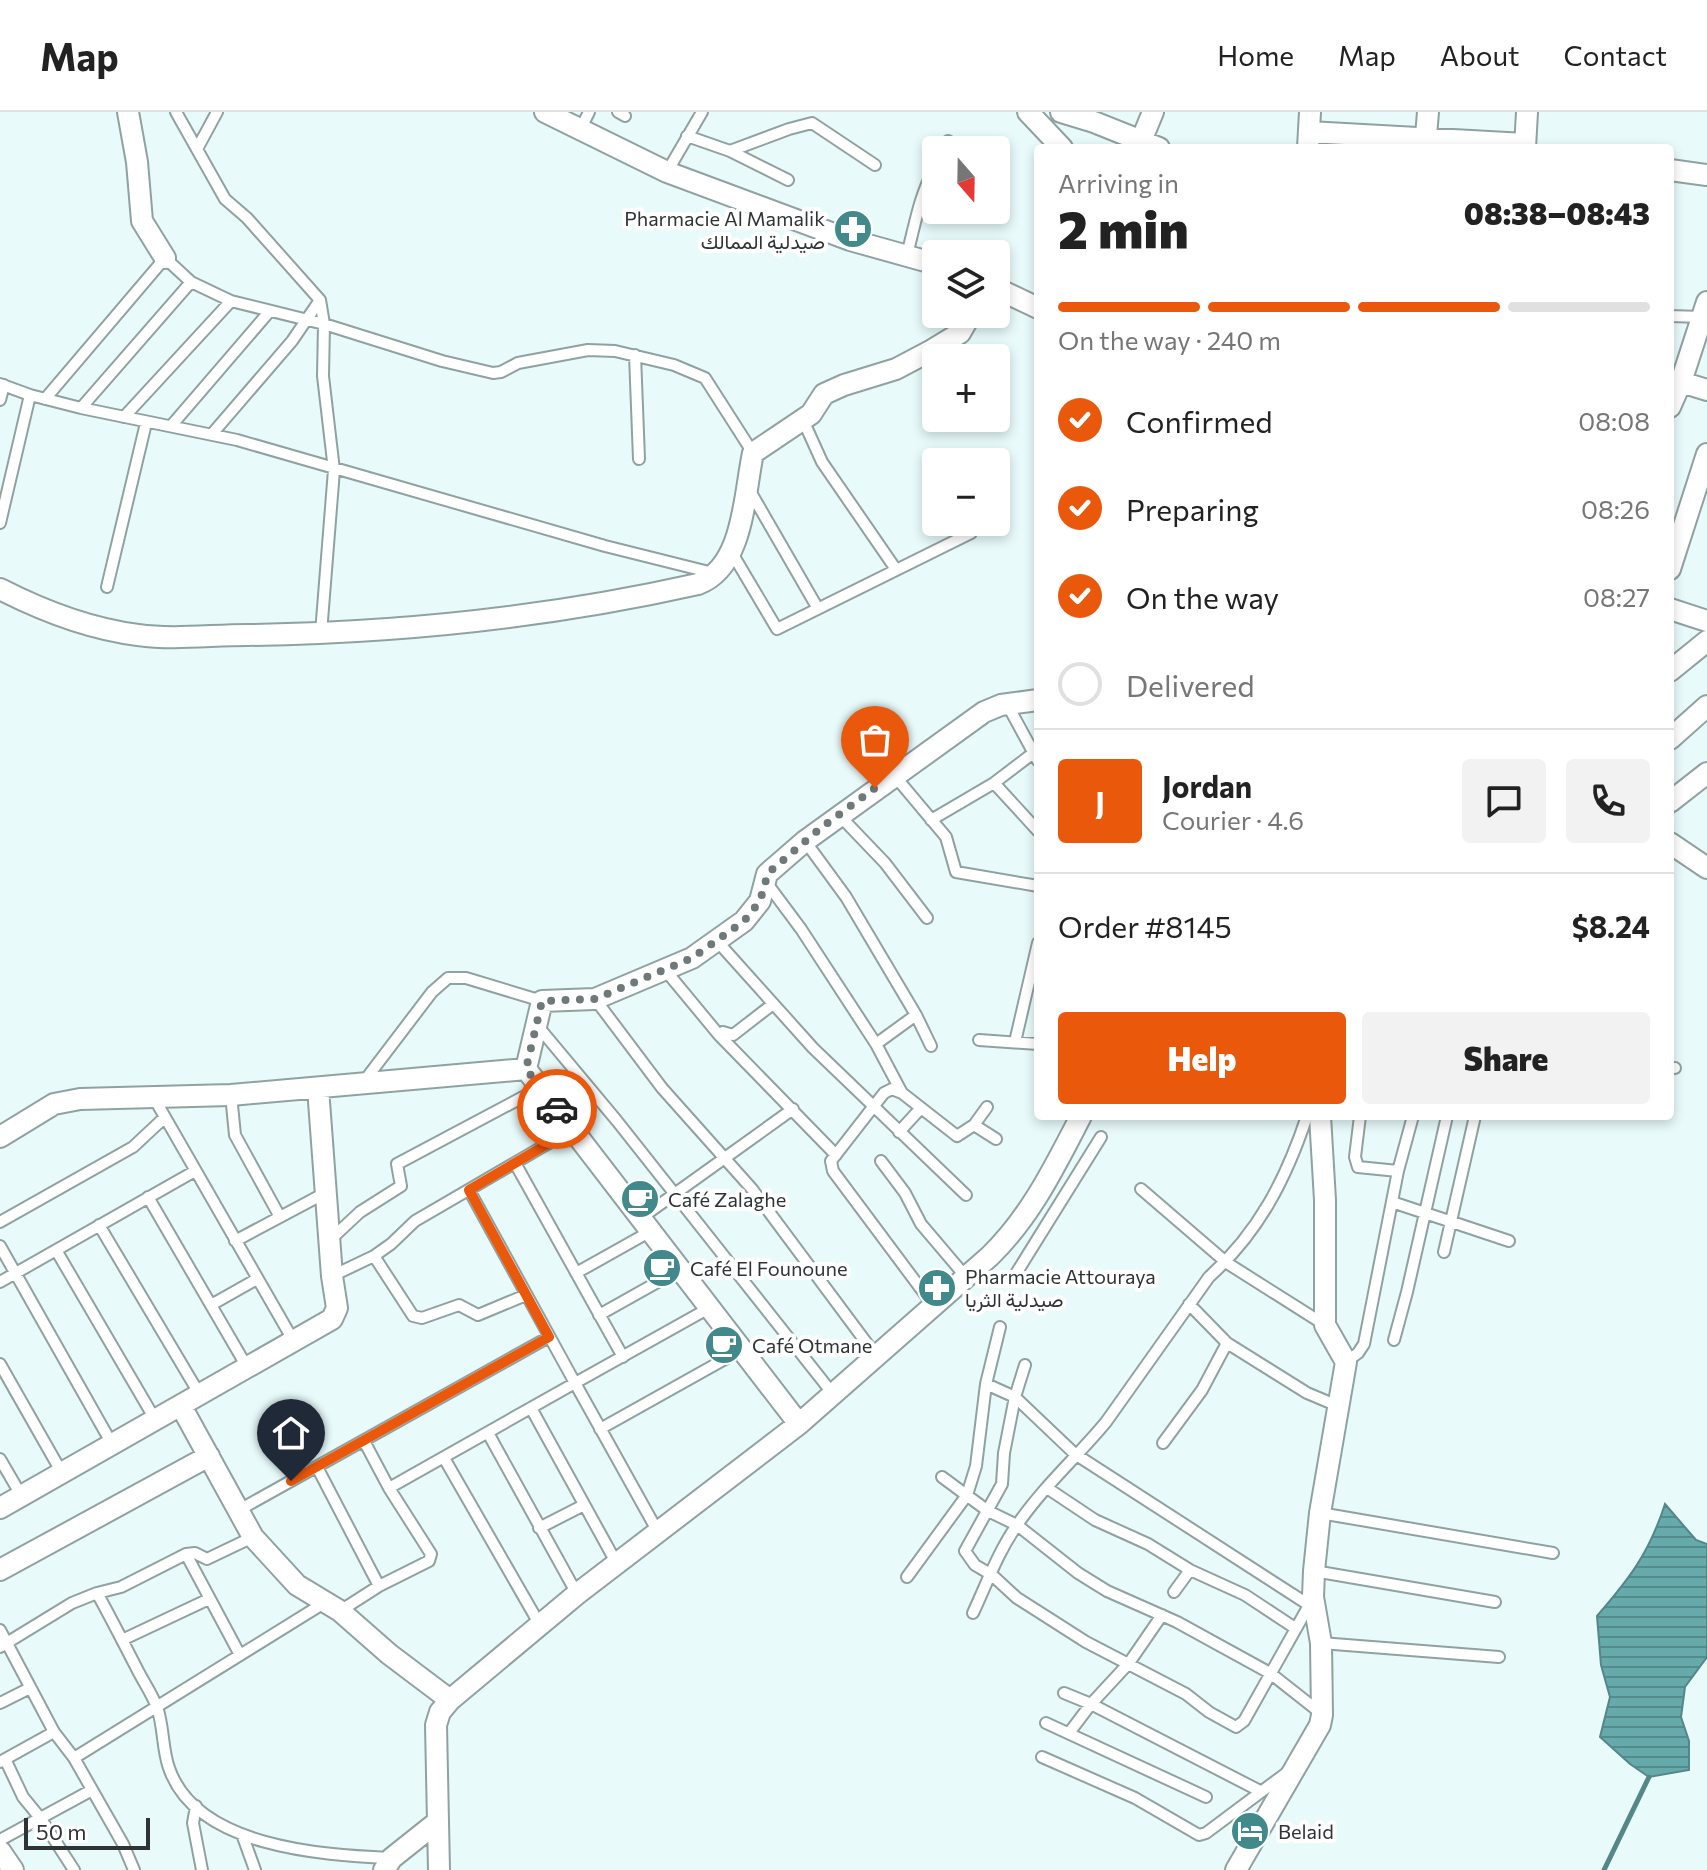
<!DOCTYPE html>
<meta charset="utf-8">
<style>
:root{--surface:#fff;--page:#f2f2f2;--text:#222;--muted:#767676;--line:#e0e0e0;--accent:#ea580c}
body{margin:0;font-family:Commissioner,Vazirmatn,sans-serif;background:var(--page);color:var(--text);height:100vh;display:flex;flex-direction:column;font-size:30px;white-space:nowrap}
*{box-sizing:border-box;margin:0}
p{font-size:26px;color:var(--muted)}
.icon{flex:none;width:44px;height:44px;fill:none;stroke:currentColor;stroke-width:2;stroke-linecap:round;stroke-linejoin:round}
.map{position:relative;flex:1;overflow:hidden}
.sheet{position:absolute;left:1034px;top:32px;width:640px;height:976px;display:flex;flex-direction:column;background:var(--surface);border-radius:8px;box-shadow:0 4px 12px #0003}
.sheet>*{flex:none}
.needle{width:52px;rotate:160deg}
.tools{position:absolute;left:922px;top:24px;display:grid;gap:16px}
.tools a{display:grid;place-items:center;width:88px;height:88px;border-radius:8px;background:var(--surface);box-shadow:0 4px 12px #0003;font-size:40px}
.scale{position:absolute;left:24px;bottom:20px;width:126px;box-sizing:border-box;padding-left:8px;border:4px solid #2e3435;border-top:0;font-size:22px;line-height:28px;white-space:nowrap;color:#2e3435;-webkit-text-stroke:6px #fff;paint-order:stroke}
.pin{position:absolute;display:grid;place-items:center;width:68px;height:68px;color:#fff;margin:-82px -34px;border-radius:50% 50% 50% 0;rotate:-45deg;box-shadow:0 0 8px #0007}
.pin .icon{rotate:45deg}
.courier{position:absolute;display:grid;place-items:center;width:80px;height:80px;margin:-40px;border:6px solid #ea580c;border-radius:50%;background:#fff;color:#222;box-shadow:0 2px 10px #0007}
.summary em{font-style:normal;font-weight:800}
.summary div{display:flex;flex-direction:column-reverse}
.summary{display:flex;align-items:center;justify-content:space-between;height:136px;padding:0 24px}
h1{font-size:52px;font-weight:800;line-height:60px}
.bar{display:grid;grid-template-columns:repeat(4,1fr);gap:12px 8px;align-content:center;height:96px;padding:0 24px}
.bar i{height:10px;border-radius:6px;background:var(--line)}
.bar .active{background:var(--accent)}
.bar p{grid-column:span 4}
.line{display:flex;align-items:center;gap:20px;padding:0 24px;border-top:2px solid var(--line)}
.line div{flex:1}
.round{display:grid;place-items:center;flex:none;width:84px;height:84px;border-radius:8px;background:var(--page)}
ol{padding:0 24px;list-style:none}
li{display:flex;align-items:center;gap:24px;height:88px}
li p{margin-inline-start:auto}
li .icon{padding:8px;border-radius:50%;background:var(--accent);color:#fff;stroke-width:4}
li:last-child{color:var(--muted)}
li i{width:44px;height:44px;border:4px solid var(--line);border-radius:50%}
.cta{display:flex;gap:16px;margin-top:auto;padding:16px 24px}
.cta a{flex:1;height:92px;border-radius:8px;background:var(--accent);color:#fff;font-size:32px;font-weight:800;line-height:92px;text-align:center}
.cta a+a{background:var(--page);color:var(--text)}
header{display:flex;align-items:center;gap:48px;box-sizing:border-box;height:112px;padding:0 40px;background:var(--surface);border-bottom:2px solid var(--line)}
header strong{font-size:38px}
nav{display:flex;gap:44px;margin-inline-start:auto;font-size:28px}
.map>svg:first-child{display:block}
.water{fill:url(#water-rules);stroke:#558788;stroke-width:2}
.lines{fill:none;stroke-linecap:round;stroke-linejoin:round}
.stream{stroke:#558788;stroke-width:5}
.lane-casing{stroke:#90a1a1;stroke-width:14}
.street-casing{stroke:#90a1a1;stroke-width:24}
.lane{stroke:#fff;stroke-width:10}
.street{stroke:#fff;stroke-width:20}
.done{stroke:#6f797a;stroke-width:8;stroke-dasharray:0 14.4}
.route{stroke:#ea580c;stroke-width:10}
.labels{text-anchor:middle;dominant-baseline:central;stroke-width:8;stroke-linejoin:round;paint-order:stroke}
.poi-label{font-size:20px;fill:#2e3435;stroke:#fff;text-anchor:start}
</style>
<header>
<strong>Map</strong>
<nav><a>Home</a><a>Map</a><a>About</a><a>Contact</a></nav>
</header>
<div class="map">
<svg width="1707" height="1758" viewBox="0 0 1707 1758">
<defs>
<pattern id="water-rules" width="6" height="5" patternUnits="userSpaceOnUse" patternTransform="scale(2)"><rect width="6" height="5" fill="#66aaab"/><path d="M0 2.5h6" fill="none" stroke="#548b8c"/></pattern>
</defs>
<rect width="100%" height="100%" fill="#e8fafa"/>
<path class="water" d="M 1665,1392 L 1696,1428 L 1707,1432 L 1707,1545 L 1685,1575 L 1681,1605 L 1689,1629 L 1689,1658 L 1649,1665 L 1630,1652 L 1600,1625 L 1610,1585 L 1601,1553 L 1597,1504 C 1630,1466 1649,1441 1665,1392 Z"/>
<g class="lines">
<path class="stream" d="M 1604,1758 L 1649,1665"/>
<defs>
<path id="lane" d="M 176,0 L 225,87 L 247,106 L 320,188 L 324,212 L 442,249 L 493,261 L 501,260 L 518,251 L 588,238 L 615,239 L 674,253 L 705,266 L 753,341
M 618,0 L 625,4
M 580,18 L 589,0
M 687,24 L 730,39 L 788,68
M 197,37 L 217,0
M 944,38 L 948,29
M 730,39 L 789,17 L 812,11 L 875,53
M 667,60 L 702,0
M 907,143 C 916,108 919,85 936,53
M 1670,204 L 1701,205
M 635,243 L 639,347
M 0,272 L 30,283 L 81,296 L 237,328 L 605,434 L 713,461
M 45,287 L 165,146 L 191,170 L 231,189 L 324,212 L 323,264 L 334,358 L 321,521
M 0,288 L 4,273
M 81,296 L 191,170
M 124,305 L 231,189
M 803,308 L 822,350 L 895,456
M 171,314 L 269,200
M 212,322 L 292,229 L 320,188
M 750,379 L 817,495
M 0,411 L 30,283
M 732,441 L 777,517 L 971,421
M 107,475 L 146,311
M 1007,592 L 1038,649
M 894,663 L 946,725 L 956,760 L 1038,774
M 994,671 L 1038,719
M 840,704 L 885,751 L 927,806
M 931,708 L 994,671 L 1032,642
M 766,770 L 801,817 L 876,932 L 916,903 L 846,785 L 805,729
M 717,829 L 813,936 L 966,1083
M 666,859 L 719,923 L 836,1043
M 595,887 L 662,976 L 752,1077 L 877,1245
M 916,903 L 931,934
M 536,912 L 617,1009 L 833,1282
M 719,923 L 723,920 L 733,923 L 773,892
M 979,928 L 1038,932
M 1015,930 L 1038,831
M 876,932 L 902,981
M 1670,956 L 1675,956
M 362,972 L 432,880 L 448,866 L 466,866 L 542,889
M 231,983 L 235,1023 L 280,1105
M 154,986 L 293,1228
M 1360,1004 L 1355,1045 L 1358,1055 L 1398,1059
M 974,1013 L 996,1027
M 899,1020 L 921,996
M 881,1049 L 905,1081 L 921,1112 L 966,1165
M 515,1051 L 623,1245
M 1141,1077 L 1227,1151 L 1325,1213
M 469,1078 L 575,1271 L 711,1195
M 148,1085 L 247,1255
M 1392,1090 L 1509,1129
M 641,1106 L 793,997
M 0,1110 L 133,1035 L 164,1006
M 99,1113 L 200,1283
M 330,1128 L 360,1100 L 401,1074 L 397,1052 L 540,976
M 235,1129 L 325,1081
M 0,1134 L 112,1332
M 56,1138 L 156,1309
M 1444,1140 L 1475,1004
M 374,1144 L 413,1204 L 422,1206 L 459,1193 L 478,1203 L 526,1183
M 1017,1160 L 1101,1025
M 576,1161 L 651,1119
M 332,1164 L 374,1144 L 391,1132 L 415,1109 L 573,1017
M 0,1170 L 195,1059
M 1189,1192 L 1227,1231 L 1307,1281 L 1338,1294
M 211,1193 L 257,1167
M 933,1193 L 833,1059 L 831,1049 L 884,981 L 892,977 L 902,981 L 957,1024 L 974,1013 L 987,995
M 599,1203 L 681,1157
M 1394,1228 L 1407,1180 L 1447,1004
M 1346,1250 L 1358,1241 L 1364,1232 L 1398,1059 L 1413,1004
M 0,1252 L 62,1361
M 1025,1253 L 1015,1285 L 1004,1341 L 1002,1372 L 965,1439 L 975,1453 L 992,1463 L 1017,1486 L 1086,1530 L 1186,1582 L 1209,1600 L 1236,1615 L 1244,1609 L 1312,1488
M 986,1272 L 1015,1285 L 1075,1342 L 1309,1493
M 531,1296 L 617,1452
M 600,1317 L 743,1237
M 488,1321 L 577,1482
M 1163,1331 L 1202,1278 L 1227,1231
M 444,1346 L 540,1513
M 0,1347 L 21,1383
M 317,1355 L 379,1474
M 942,1365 L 988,1399 L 1017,1413 L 1078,1461 L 1107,1479 L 1177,1510 L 1270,1561 L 1322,1602
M 389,1376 L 575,1271 L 658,1420
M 1047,1376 L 1095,1408 L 1148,1432 L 1190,1458 L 1245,1483 L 1295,1516
M 239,1398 L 549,1225
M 1320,1401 L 1553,1441
M 539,1416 L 584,1393
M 186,1442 L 240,1543
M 1314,1459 L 1495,1490
M 907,1465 L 967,1383 L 976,1354 L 986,1272 L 1000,1215
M 1174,1480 L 1190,1458
M 97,1481 C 111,1506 124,1532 137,1557 C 143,1569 152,1582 157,1595 C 164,1615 162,1637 169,1656 C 196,1735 321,1743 390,1746
M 340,1499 L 379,1474 L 429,1449 L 431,1442 L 389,1376 L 364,1329
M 973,1501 C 987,1471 998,1440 1017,1413 C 1043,1375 1077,1345 1106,1310 L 1209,1165 C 1259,1120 1286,1067 1307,1004
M 0,1518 L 54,1620 L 74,1646 L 123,1732 L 134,1758
M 122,1528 L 209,1487
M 1321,1531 L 1499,1545
M 0,1535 L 72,1491 L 97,1481 L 121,1475 L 186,1442 L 195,1441 L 207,1447 L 253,1425
M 1064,1581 L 1091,1592 L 1260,1679
M 0,1591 L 30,1576
M 1046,1611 L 1206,1685
M 1069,1621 L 1091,1592 L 1129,1551 L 1162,1503
M 1042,1645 L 1135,1686 L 1199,1723 L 1206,1721 L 1285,1662
M 74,1646 L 324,1491
M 5,1647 L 23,1685 L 41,1707 L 74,1758
M 0,1650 L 54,1620
M 196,1694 L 193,1711 L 202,1758
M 242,1722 L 255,1758
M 0,1728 L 92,1678"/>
<path id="street" d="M 128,0 L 137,50 L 142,109 L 165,146
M 545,0 L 667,60 L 850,128 L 936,152
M 1028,0 L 1062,36
M 1061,0 L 1094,10 L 1159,36
M 1309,20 L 1525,32
M 1141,29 L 1153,0
M 1308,36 L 1310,0
M 1425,36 L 1428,0
M 1525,36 L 1527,0
M 1670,58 L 1707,63
M 996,176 L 1038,196
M 1681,270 L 1707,278
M 1670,295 L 1681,270 L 1707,190
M 1670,457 L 1707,342
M 0,477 C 43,499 90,517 138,523 C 173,528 211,523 247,523 C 398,521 551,505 698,472 C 744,455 744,383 753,341 L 811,302 L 824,282 L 844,273 L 896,257 L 932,238 L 960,221 L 971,202
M 1670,497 L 1707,509
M 1670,559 L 1707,529
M 1670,627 L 1707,594
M 1670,690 L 1707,661
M 1670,731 L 1707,756
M 526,957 L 542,889 L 595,887 L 692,846 L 744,809 L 760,789 L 767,762 L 805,729 L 984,600 L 1001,593 L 1038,588
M 0,1025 L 54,992 L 80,987 L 231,983 L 526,957 L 799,1312
M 181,1294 L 253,1425 L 297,1473 L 340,1499 L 389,1542 L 450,1588 L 577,1482 L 799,1312 L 990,1144 C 1031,1104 1055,1054 1081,1004
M 0,1396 L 332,1207 L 337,1196 L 332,1164 L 318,976
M 0,1458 L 209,1344
M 0,1739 L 13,1758
M 384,1758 L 392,1746 L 436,1711
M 439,1758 L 436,1613 L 440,1600 L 450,1588
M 1236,1758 L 1320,1613 L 1322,1603 L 1321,1531 L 1313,1485 L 1314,1459 L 1320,1401 L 1346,1250 L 1325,1213 L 1325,1088 L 1320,1004"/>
</defs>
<use href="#lane" class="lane-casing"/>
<use href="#street" class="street-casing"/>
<use href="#lane" class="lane"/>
<use href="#street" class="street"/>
</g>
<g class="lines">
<path class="done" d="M 557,997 L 526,957 L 542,889 L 595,887 L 692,846 L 744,809 L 760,789 L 768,761 L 822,715 L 875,676"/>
<path class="route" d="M 291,1369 L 549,1225 L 469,1078 L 573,1017 L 557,997"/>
</g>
<defs>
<symbol id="pharmacy-disc" viewBox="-11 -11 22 22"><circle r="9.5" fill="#41898a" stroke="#fff"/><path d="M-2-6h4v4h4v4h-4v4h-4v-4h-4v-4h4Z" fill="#fff"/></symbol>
<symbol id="cafe-disc" viewBox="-11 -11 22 22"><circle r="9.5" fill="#41898a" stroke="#fff"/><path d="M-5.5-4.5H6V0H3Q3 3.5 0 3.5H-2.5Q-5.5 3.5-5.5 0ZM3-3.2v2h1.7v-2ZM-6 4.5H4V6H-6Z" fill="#fff"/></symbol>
<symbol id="hotel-disc" viewBox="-11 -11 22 22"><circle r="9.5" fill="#41898a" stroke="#fff"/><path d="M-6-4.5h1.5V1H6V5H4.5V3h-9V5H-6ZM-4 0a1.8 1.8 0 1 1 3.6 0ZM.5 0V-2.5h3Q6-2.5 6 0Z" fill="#fff"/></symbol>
</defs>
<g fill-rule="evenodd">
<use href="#pharmacy-disc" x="831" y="95" width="44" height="44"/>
<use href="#cafe-disc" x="618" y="1065" width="44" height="44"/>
<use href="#cafe-disc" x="640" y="1134" width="44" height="44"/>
<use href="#pharmacy-disc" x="915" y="1154" width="44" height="44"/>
<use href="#cafe-disc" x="702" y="1211" width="44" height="44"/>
<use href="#hotel-disc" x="1228" y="1697" width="44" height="44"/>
</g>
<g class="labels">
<g class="poi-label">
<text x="825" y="106" text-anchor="end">Pharmacie Al Mamalik<tspan x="825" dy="23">صيدلية الممالك</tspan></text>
<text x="668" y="1087">Café Zalaghe</text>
<text x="690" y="1156">Café El Founoune</text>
<text x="965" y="1164">Pharmacie Attouraya<tspan x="965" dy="23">صيدلية الثريا</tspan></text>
<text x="752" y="1233">Café Otmane</text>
<text x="1278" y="1719">Belaid</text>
</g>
</g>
</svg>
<div class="tools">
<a><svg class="needle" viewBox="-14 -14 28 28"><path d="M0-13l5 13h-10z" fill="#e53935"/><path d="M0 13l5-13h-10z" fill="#767676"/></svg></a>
<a><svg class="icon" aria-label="layers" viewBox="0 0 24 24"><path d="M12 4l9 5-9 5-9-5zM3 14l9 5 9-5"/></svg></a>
<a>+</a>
<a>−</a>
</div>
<div class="scale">50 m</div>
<div class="pin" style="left:875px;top:676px;background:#ea580c"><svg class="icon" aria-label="bag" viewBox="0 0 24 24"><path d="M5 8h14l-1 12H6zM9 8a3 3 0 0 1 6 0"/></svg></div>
<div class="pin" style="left:291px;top:1369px;background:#1f2937"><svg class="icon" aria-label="home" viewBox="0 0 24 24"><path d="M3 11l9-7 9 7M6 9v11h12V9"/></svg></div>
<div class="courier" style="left:557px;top:997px"><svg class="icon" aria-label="car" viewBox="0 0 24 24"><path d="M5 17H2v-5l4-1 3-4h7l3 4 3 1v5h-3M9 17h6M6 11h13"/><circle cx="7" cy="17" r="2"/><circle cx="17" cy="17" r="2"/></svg></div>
<section class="sheet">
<div class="summary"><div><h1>2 min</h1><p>Arriving in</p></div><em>08:38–08:43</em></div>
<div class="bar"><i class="active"></i><i class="active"></i><i class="active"></i><i></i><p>On the way · 240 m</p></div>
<ol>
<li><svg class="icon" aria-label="check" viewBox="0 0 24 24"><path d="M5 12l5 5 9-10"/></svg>Confirmed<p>08:08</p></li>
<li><svg class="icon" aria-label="check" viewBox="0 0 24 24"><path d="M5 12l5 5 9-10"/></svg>Preparing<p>08:26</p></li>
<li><svg class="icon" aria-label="check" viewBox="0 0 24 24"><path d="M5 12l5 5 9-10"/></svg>On the way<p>08:27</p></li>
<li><i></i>Delivered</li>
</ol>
<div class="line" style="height:144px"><b class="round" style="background:var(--accent);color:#fff">J</b><div><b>Jordan</b><p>Courier · 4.6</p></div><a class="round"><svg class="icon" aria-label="chat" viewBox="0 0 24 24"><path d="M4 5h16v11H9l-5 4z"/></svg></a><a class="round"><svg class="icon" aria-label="phone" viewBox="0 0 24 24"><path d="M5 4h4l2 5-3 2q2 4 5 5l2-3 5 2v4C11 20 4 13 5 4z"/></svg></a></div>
<div class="line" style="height:104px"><div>Order #8145</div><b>$8.24</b></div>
<div class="cta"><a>Help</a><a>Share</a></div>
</section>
</div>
